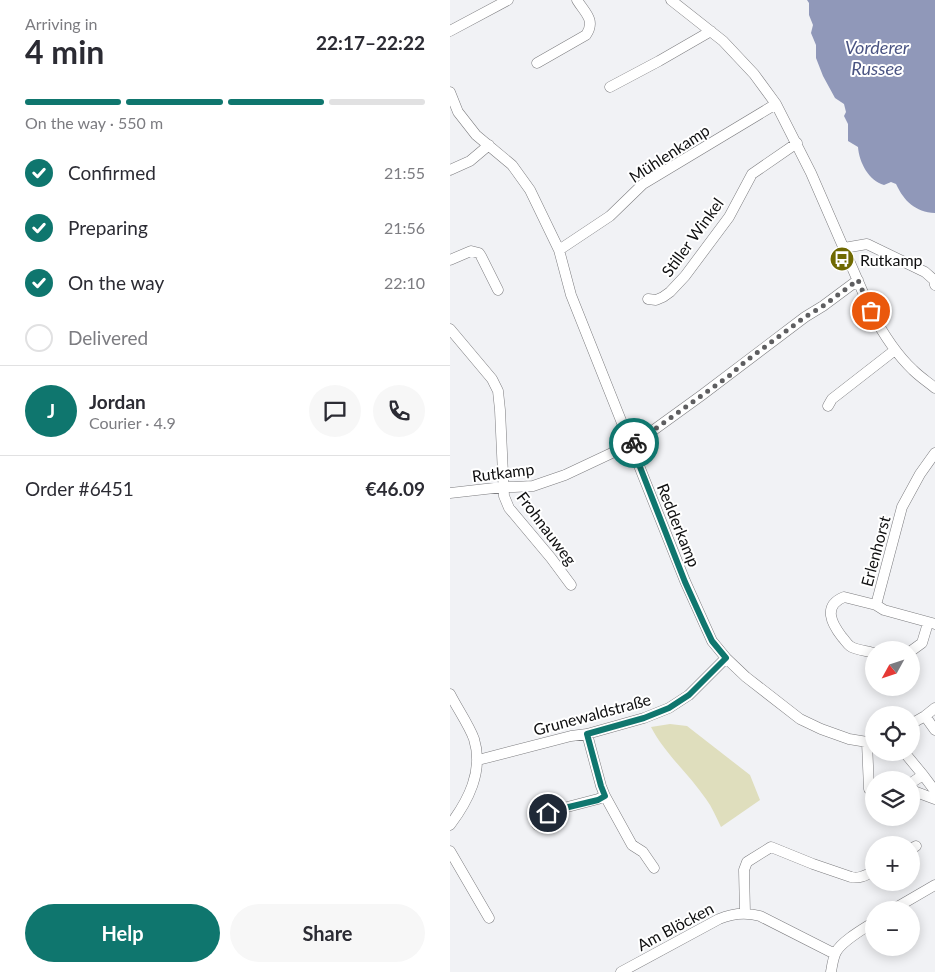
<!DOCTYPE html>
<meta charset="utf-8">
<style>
:root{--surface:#fff;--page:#f7f7f7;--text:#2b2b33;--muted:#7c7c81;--line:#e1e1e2;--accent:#0f766e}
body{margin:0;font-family:Lato,sans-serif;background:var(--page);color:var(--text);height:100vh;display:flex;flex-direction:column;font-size:19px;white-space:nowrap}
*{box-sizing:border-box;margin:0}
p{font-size:16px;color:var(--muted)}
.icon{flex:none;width:28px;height:28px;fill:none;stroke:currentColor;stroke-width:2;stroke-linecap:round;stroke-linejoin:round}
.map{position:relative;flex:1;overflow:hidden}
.panel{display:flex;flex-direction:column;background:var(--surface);width:450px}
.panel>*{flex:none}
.needle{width:32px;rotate:230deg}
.tools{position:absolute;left:415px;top:641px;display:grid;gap:10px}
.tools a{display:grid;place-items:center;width:55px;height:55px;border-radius:50%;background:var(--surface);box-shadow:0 2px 12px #0003;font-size:25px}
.pin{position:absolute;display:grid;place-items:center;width:42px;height:42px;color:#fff;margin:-21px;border:2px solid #fff;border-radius:50%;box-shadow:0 1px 5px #0007}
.courier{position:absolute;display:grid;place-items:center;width:50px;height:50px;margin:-25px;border:4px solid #0f766e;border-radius:50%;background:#fff;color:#222;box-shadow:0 1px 6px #0007}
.summary em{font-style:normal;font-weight:700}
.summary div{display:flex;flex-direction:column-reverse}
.summary{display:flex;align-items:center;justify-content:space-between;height:85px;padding:0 25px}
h1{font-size:32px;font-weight:700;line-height:38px}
.bar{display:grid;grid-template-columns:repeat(4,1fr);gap:8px 5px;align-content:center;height:60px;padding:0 25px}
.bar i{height:6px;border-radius:4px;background:var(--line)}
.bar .current{background:var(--accent)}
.bar p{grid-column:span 4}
.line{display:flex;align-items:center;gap:12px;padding:0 25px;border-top:1px solid var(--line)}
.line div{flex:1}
.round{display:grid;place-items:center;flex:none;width:52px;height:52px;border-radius:26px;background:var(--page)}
ol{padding:0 25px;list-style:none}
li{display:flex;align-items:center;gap:15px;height:55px}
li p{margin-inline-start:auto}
li .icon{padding:5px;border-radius:50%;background:var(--accent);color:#fff;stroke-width:4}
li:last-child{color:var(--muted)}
li i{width:28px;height:28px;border:2px solid var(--line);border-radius:50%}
.primary-button{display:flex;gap:10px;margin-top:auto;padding:10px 25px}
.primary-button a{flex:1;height:58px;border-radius:30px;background:var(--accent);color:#fff;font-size:20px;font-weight:700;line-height:58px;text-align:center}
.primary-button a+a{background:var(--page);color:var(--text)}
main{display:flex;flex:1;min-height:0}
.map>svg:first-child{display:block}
.green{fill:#dfdebd}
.water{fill:#9098b9}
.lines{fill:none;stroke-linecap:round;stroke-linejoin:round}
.minor-casing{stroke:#7c7c7f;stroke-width:11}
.minor{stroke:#fff;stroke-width:10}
.done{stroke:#5e5e60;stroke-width:5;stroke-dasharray:0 9}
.route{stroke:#0f766e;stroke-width:6}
.labels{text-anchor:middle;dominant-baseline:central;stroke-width:4;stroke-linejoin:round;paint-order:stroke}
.street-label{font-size:16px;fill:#0f0f10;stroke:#fff}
.poi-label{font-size:16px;fill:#0f0f10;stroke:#fff;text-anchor:start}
.water-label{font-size:18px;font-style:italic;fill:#4a5483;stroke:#fff}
</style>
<main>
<section class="panel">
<div class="summary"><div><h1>4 min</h1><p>Arriving in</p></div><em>22:17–22:22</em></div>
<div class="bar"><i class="current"></i><i class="current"></i><i class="current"></i><i></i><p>On the way · 550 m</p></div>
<ol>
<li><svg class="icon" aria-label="check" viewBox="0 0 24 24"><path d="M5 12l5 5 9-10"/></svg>Confirmed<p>21:55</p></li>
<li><svg class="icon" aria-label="check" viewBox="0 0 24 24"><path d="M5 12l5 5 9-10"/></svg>Preparing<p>21:56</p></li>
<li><svg class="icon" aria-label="check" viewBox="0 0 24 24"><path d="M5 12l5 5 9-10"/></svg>On the way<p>22:10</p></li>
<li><i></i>Delivered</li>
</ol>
<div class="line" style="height:90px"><b class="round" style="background:var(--accent);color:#fff">J</b><div><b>Jordan</b><p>Courier · 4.9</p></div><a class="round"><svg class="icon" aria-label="chat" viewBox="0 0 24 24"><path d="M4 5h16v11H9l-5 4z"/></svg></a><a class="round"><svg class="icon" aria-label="phone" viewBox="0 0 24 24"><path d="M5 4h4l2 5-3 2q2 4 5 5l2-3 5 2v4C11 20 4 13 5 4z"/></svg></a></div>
<div class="line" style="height:65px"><div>Order #6451</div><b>€46.09</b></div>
<div class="primary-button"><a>Help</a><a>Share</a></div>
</section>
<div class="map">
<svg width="485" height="972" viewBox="0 0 485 972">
<rect width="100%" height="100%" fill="#f1f2f5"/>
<path class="green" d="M 220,724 L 237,726 L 300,775 L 310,800 L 271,827 C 266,817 262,807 256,799 C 239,774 215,754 201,727 Z"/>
<path class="water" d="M 357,0 L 485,0 L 485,213 C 465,212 454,201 446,184 L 441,182 L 434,185 C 419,181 409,162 408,147 L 398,141 L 398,124 L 394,116 L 396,112 L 394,104 L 385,98 L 373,76 L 366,58 L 366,45 L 361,33 L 363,25 L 359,15 L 359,3 Z"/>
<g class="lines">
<defs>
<path id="minor" d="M 221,0 L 273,41 L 304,74 L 326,104 L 361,173 L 421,311 C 432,332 445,353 463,370 C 470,377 478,382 485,388
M 0,31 L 58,0
M 87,63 L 136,35 C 146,20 135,13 127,0
M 160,87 L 209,61 L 261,31
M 0,92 L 8,112 L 26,135 L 62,165 L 80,190 L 109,250 L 121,295 L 235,581 L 262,641 L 276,658 L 296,677 L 350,719 L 371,729 L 399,739 L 417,742 L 424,740
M 0,170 L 20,161 L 39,145
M 394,248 L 417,244 L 475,272 L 484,280 L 485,285
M 109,250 L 160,216 L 193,184 L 326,104
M 0,260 L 21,251 L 29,253 L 31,256 L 48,290
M 198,299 L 206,300 L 213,297 L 220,292 L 235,276 L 279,217 L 302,174 L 347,143
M 0,329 L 42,379 L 48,391 L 50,410 L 54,496 L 59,508 L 101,558 L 121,585
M 378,406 L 382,399 L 445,350
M 485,453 L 470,474 L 452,507 L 426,605 L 434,610 L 485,624
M 0,493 L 53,487 L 64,487 L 83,486 L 115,475 L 181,444 L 194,437 L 252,395 L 355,317 L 373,306 L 408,280
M 461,651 L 472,643 L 478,623
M 424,653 C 418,651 405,650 400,646 C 397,644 395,640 392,637 C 382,624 372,606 394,597 L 426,605
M 0,694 C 7,708 19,725 24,739 C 34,771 18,801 0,825
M 475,716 L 485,730
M 461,724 L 475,716 L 485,708
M 137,734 L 151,786 L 155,796 L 182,845 L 193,852 L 204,868
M 417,742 L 419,789 L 424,793
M 454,752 L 473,775
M 28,760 L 121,736 L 137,734 L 194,718 L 219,708 L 239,695 L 276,658
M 461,783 L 473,775 L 485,791
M 461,790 L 485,799
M 87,825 L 98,813 L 102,811 L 148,799 L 155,796
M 461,849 L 466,846
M 0,851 L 39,918
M 442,910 L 485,885
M 295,913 L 294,870 L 297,862 L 321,847 L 363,864 L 401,877 C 410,879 416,875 424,871
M 171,972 L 269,919 C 283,913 296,912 310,916 L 385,954
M 381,972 C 382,966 383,958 386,952 C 392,941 413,929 424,922"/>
</defs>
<use href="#minor" class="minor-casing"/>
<use href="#minor" class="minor"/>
</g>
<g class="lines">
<path class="done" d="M 184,443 L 194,437 L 279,376 L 296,361 L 355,317 L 373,306 L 408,280 L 421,311"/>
<path class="route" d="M 98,813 L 102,811 L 148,800 L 155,796 L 151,786 L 137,734 L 194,718 L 219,708 L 239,695 L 276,658 L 262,641 L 254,624 L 235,582 L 181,444 L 184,443"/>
</g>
<defs>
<symbol id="bus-disc" viewBox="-11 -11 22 22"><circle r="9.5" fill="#6f6901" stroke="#fff"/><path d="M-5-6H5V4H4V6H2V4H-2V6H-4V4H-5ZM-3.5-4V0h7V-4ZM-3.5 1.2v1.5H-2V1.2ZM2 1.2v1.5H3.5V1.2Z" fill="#fff"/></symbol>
</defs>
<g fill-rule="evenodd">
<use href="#bus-disc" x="378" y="245" width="28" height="28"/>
</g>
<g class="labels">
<g class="street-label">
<text transform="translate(219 153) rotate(-33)">Mühlenkamp</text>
<text transform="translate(242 237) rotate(-54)">Stiller Winkel</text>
<text transform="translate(53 472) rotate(-7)">Rutkamp</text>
<text transform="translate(229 525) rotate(68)">Redderkamp</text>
<text transform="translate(97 528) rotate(53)">Frohnauweg</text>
<text transform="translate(425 551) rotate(-75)">Erlenhorst</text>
<text transform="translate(142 714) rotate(-15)">Grunewaldstraße</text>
<text transform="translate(225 926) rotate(-28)">Am Blöcken</text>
</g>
<g class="poi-label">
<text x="410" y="259">Rutkamp</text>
</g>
<g class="water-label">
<text x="427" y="47">Vorderer<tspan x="427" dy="21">Russee</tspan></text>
</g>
</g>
</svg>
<div class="tools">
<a><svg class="needle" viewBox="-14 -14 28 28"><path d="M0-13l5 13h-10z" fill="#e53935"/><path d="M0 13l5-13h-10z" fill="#7c7c81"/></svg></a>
<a><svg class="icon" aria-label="locate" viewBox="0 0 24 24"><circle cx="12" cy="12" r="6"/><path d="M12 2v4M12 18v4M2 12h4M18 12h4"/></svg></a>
<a><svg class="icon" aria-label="layers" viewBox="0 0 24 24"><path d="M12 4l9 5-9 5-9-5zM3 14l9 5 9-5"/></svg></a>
<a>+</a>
<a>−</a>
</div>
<div class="pin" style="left:421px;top:311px;background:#ea580c"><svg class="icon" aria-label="bag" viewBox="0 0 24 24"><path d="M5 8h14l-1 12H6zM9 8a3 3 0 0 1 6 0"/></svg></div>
<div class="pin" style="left:98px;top:813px;background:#1f2937"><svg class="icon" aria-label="home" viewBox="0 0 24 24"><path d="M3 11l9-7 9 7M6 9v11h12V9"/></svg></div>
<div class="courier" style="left:184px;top:443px"><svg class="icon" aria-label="bike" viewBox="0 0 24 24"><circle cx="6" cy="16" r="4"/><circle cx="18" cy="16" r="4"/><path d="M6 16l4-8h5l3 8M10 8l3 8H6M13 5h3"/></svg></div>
</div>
</main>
